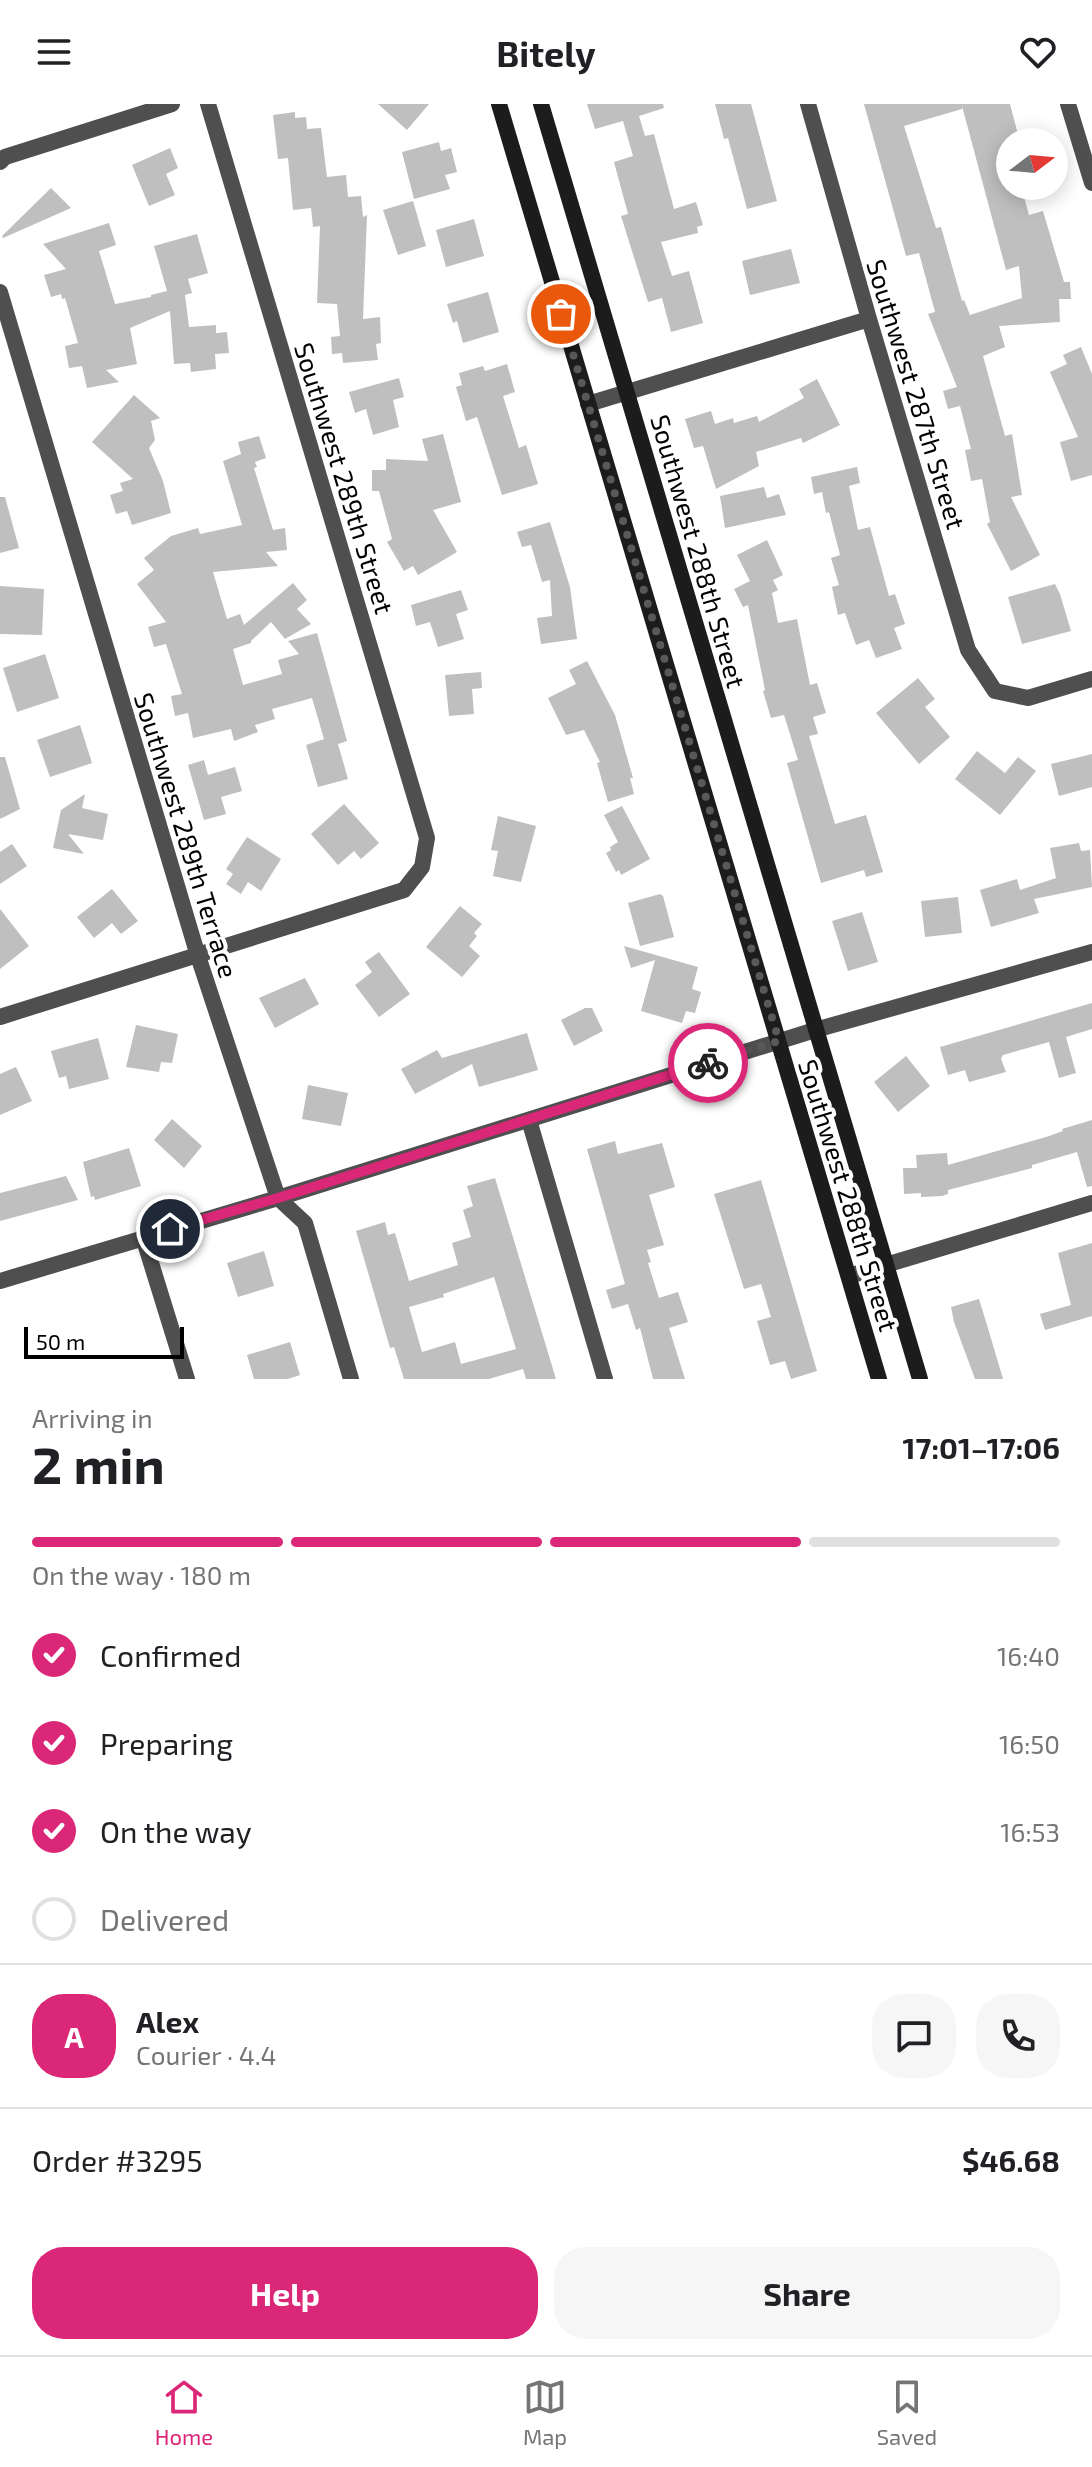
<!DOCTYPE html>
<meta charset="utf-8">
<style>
:root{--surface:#fff;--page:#f6f6f6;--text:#202124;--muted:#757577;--line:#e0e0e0;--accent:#db2777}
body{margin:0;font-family:"Exo 2",sans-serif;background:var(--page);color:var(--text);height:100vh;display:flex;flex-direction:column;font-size:30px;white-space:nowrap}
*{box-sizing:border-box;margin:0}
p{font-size:26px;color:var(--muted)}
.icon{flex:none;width:44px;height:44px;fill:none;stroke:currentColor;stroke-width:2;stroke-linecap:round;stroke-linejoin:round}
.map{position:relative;height:1275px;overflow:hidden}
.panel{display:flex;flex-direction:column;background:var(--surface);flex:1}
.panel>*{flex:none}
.needle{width:52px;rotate:74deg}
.tools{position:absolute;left:996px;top:24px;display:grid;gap:16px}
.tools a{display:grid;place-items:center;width:72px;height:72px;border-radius:50%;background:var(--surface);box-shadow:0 4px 20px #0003;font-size:40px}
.scale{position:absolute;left:24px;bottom:20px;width:160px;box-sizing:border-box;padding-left:8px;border:4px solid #000;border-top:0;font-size:22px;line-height:28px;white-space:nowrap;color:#000;-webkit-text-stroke:6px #fff;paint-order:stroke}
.pin{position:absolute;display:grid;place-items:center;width:68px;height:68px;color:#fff;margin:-34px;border:4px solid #fff;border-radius:50%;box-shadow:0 2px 8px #0007}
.courier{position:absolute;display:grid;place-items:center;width:80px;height:80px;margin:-40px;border:6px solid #db2777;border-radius:50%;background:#fff;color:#222;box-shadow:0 2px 10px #0007}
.headline em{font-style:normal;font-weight:700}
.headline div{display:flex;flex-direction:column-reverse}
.headline{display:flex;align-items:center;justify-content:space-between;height:136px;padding:0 32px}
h1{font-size:52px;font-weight:700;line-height:60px}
.bar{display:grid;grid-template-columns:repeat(4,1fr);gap:12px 8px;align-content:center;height:96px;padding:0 32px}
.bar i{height:10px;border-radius:6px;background:var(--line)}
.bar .active{background:var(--accent)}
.bar p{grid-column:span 4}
.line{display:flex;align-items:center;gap:20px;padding:0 32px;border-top:2px solid var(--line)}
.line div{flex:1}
.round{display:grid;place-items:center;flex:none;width:84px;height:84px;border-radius:32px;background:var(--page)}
ol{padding:0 32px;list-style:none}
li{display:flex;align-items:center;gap:24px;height:88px}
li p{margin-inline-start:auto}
li .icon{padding:8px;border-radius:50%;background:var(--accent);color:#fff;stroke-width:4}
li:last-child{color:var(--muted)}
li i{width:44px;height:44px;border:4px solid var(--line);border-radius:50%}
.action{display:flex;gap:16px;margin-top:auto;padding:16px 32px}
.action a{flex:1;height:92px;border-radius:32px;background:var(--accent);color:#fff;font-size:32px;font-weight:700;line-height:92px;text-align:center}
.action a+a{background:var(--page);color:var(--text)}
header{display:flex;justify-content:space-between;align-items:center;height:104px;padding:0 32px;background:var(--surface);font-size:36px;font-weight:700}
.menu{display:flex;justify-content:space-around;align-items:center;height:112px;border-top:2px solid var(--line);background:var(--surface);font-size:22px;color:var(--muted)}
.menu a{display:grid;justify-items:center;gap:4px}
.menu .active{color:var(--accent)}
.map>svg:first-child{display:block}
.building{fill:#bfbfbf;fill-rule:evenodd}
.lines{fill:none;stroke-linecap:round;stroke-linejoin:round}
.minor{stroke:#4f4f4f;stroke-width:16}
.tertiary{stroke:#4f4f4f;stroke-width:16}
.secondary{stroke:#1c1c1c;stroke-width:16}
.done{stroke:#595959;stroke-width:8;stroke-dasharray:0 14.4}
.route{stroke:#db2777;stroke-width:10}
.labels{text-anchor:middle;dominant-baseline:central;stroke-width:8;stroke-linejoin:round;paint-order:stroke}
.street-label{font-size:26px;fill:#000;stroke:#fff}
</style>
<header><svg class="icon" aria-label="menu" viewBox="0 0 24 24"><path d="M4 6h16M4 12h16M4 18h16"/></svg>Bitely<svg class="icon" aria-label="heart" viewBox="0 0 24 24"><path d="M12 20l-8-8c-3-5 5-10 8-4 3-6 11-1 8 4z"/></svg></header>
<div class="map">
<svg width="1092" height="1275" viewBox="0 0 1092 1275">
<rect width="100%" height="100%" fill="#fff"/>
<path class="building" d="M 378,0 L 429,0 L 407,26 Z
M 587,0 L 663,0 L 664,4 L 639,12 L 645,32 L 654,30 L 674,105 L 696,98 L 703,121 L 697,123 L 698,129 L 661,138 L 672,172 L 689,167 L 703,219 L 671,228 L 662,194 L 648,198 L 621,112 L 628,110 L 614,58 L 633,52 L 623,17 L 595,25 Z
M 715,0 L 751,0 L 777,97 L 747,105 L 728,34 L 724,35 Z
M 864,0 L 1010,0 L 1020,38 L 1010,38 L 1010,82 L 1021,82 L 1029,111 L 1043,107 L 1064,178 L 1070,178 L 1071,195 L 1059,195 L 1060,218 L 999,222 L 1005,243 L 983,252 L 1005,332 L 1012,330 L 1022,391 L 1011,393 L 1040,451 L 1011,467 L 987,420 L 990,418 L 982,375 L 971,377 L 965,346 L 971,345 L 960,302 L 948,305 L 943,287 L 957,283 L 928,210 L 935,208 L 919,149 L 906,152 ZM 962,2 L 1006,166 L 1019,162 L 1022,194 L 970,211 L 964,196 L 962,197 L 941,123 L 936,124 L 904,22 L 962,5 Z
M 295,8 L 295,14 L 306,13 L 307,25 L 321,24 L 327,73 L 346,71 L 348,93 L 361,92 L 363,113 L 367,111 L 363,215 L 380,213 L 381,239 L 376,240 L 378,256 L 343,259 L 342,249 L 332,250 L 331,233 L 340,232 L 337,200 L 317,199 L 320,122 L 313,123 L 311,104 L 293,106 L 288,54 L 278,55 L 273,11 Z
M 439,38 L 441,47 L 451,44 L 457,68 L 445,71 L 450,85 L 414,95 L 402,48 Z
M 170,44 L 178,64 L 166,70 L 175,91 L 149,102 L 132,61 Z
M 51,84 L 71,104 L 3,134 L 2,132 Z
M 413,97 L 426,142 L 398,151 L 383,106 Z
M 474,115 L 484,152 L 446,163 L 436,126 Z
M 109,119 L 116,141 L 99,147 L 115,200 L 151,193 L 151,191 L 167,187 L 154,142 L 197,130 L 208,169 L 188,175 L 192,189 L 185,191 L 189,223 L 216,221 L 216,229 L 227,228 L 229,249 L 215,250 L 216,265 L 191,268 L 190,259 L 174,260 L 170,207 L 130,224 L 137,260 L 106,266 L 119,278 L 87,284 L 82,262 L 69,264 L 65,242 L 78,239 L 65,194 L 62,195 L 61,190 L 51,193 L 44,171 L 66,165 L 43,140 Z
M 791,145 L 800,179 L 750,191 L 742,157 Z
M 488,188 L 499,228 L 463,239 L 457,217 L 453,219 L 447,200 Z
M 1081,243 L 1092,270 L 1092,371 L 1071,377 L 1060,338 L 1078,333 L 1050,268 L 1067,260 L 1063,251 Z
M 507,260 L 515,288 L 503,292 L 519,344 L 526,341 L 538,380 L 502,391 L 477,313 L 466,317 L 456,283 L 462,281 L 459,269 L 483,262 L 485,267 Z
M 399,274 L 404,293 L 393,296 L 399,323 L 373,331 L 366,305 L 355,309 L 349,288 Z
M 817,275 L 840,321 L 803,339 L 801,334 L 756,348 L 759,362 L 716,385 L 703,342 L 694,344 L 685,315 L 711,307 L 715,320 L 733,314 L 734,319 L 757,312 L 759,318 L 804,294 L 799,285 Z
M 134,291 L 160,314 L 151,317 L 155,336 L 149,344 L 163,377 L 171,409 L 132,421 L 127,407 L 116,410 L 110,391 L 123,387 L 120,379 L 133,375 L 92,338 Z
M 443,330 L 461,398 L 433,406 L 457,448 L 418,471 L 413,462 L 404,467 L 387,438 L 392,435 L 379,387 L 372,387 L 372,366 L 386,366 L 386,355 L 428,357 L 422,335 Z
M 259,332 L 266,354 L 255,358 L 257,363 L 254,364 L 273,426 L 285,424 L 287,446 L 266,448 L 278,462 L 213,468 L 227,515 L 240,510 L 244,521 L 293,479 L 307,496 L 297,505 L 311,520 L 285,535 L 271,518 L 251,537 L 251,539 L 233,545 L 243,581 L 282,570 L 278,556 L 299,550 L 288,537 L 317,529 L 347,637 L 338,640 L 348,675 L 318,683 L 306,641 L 324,635 L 312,594 L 272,605 L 275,615 L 255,621 L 258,628 L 234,637 L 231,625 L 193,634 L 188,609 L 175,612 L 171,592 L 182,590 L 166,540 L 154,543 L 148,523 L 166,518 L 137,480 L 154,466 L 144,454 L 171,432 L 198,424 L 200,430 L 242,421 L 223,357 L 241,350 L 238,338 Z
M 857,363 L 860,379 L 849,382 L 858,426 L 870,423 L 889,492 L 895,490 L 905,520 L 894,524 L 902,545 L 876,554 L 869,536 L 856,541 L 845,509 L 838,511 L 832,483 L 839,481 L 831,454 L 840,451 L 829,408 L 826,409 L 822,388 L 814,390 L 811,373 Z
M 764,383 L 767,394 L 779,390 L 786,411 L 725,424 L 720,392 Z
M 0,393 L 5,393 L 19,444 L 0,449 Z
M 550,418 L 570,483 L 577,535 L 541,540 L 537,514 L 552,512 L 550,476 L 542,478 L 531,441 L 522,443 L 517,428 Z
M 767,436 L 783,471 L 773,476 L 778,486 L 772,489 L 778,519 L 797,515 L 810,581 L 817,579 L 826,609 L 813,613 L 818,630 L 809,632 L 835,720 L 866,711 L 883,768 L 866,773 L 864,766 L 821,779 L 787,659 L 798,656 L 784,611 L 771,614 L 763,587 L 765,586 L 748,501 L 743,503 L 734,485 L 750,477 L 737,451 Z
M 1055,480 L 1060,490 L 1071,527 L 1022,540 L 1008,493 Z
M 0,482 L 44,485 L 42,531 L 0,530 Z
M 461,486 L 468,506 L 456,510 L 464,535 L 438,543 L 430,518 L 416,522 L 411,501 Z
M 45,550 L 59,594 L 17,608 L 3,564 Z
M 587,557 L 615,611 L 633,674 L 630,674 L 634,690 L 608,698 L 597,659 L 600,658 L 584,626 L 566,631 L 548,594 L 576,580 L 569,566 Z
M 481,568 L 482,584 L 472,585 L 474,610 L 449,612 L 445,571 Z
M 918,574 L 935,595 L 925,603 L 950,633 L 919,660 L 876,609 Z
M 80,621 L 92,659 L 50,673 L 37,636 Z
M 977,647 L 1005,669 L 1018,653 L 1036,667 L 1000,711 L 955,675 Z
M 1092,650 L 1092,683 L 1059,692 L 1051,660 Z
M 0,653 L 5,653 L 20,705 L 0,715 Z
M 204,656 L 208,671 L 235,663 L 242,687 L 221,693 L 226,710 L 204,716 L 188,661 Z
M 85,690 L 82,704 L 108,710 L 103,736 L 68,730 L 84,750 L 53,744 L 61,706 Z
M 344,700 L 379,739 L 361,755 L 354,747 L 338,761 L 311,730 Z
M 622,702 L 650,755 L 621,771 L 619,766 L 616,768 L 606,749 L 611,746 L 610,743 L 618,738 L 604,711 Z
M 498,712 L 536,722 L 521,778 L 493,772 L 498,747 L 491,746 Z
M 247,733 L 281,755 L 261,787 L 248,778 L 241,790 L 226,780 L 233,770 L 226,765 Z
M 1079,739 L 1081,747 L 1090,746 L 1092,783 L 1034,795 L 1039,809 L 991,823 L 980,786 L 1017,775 L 1020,786 L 1056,774 L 1050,744 Z
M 12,740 L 27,762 L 0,780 L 0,748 Z
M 112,785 L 138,817 L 121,830 L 112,819 L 94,834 L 77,813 Z
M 660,790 L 663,792 L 674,833 L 640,842 L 628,799 Z
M 958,793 L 962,829 L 925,833 L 921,797 Z
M 460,802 L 482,820 L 474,829 L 477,832 L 469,842 L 480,852 L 462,873 L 426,843 Z
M 0,805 L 29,842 L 0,865 Z
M 862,808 L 878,858 L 848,867 L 832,817 Z
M 624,842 L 698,863 L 692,885 L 701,888 L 695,909 L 686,907 L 682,919 L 641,907 L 655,856 L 631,864 Z
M 379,848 L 410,890 L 379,913 L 355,881 L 372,868 L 365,858 Z
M 305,874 L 319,900 L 275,924 L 259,894 Z
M 1092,899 L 1092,925 L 1066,933 L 1076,969 L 1059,974 L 1049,938 L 1003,951 L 1001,955 L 1006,968 L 969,978 L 965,966 L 948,971 L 940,943 Z
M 585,904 L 592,904 L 603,927 L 574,942 L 561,916 Z
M 136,921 L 178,930 L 172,959 L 161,958 L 159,968 L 126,963 Z
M 527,929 L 538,966 L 479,983 L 472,960 L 415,990 L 401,965 L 437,946 L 442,954 Z
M 98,934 L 109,975 L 69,985 L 66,972 L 59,974 L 51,947 Z
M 906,952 L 930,982 L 898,1008 L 874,978 Z
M 16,963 L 32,997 L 0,1011 L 0,970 Z
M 308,981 L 348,989 L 341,1022 L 302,1015 Z
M 172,1015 L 202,1042 L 184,1064 L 154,1036 Z
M 1092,1016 L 1092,1082 L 1087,1083 L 1077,1048 L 1032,1061 L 1032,1064 L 948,1086 L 948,1090 L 942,1092 L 921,1093 L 921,1089 L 904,1090 L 903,1064 L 917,1064 L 916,1051 L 947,1049 L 948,1061 L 1046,1033 L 1063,1027 L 1062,1025 Z
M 615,1037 L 618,1050 L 662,1039 L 675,1083 L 649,1091 L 664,1141 L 647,1146 L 651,1158 L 648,1159 L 659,1194 L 678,1188 L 688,1218 L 669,1224 L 685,1275 L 653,1275 L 640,1224 L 636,1226 L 628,1200 L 612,1205 L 606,1186 L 625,1180 L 587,1045 Z
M 129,1044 L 141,1082 L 95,1096 L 94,1092 L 91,1093 L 83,1058 Z
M 66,1072 L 78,1096 L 0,1117 L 0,1089 Z
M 495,1074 L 556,1275 L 526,1275 L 523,1265 L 489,1275 L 404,1275 L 394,1243 L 390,1244 L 356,1127 L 385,1118 L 388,1131 L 395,1129 L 409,1177 L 458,1161 L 452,1139 L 471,1133 L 463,1106 L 473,1102 L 467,1082 ZM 494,1173 L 516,1245 L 461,1260 L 455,1238 L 422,1248 L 409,1203 L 444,1193 L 443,1190 Z
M 761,1076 L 817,1267 L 791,1275 L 785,1257 L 770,1261 L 757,1217 L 771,1213 L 761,1180 L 744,1185 L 714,1090 Z
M 1092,1139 L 1092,1212 L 1045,1226 L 1040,1210 L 1071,1201 L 1058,1149 Z
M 264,1147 L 274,1182 L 238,1193 L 227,1159 Z
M 979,1195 L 987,1221 L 1003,1275 L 975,1275 L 954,1218 L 951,1203 Z
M 290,1238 L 300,1271 L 288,1275 L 254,1275 L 247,1251 Z"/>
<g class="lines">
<path class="minor" d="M 808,0 L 869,215 L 968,546 L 995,587 L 1028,594 L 1092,575
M 1068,0 L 1092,79
M 0,58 L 5,53 L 172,0
M 0,188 L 198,852 L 278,1094 L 305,1119 L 351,1275
M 588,300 L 869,215
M 0,913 L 404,786 L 422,763 L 427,734 L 208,0
M 529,1016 L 605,1275
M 143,1133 L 187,1275
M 849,1172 L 1092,1099"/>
<path class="tertiary" d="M 0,1177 L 278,1094 L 815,926 L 1092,848"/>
<path class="secondary" d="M 499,0 L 879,1275
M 541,0 L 920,1275"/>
</g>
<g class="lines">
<path class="done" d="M 561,210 L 779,937 L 708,959"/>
<path class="route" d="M 170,1125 L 278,1094 L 708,959"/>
</g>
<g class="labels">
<g class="street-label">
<text transform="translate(917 290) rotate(73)">Southwest 287th Street</text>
<text transform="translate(345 374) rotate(73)">Southwest 289th Street</text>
<text transform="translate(699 447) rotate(74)">Southwest 288th Street</text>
<text transform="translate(187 731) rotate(73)">Southwest 289th Terrace</text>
<text transform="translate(849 1091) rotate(73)">Southwest 288th Street</text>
</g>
</g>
</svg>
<div class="tools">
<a><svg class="needle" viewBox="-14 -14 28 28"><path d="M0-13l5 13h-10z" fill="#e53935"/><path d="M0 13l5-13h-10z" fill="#757577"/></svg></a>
</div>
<div class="scale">50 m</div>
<div class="pin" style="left:561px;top:210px;background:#ea580c"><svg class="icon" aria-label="bag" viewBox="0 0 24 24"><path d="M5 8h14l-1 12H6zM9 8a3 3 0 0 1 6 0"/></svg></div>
<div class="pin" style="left:170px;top:1125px;background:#1f2937"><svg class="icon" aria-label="home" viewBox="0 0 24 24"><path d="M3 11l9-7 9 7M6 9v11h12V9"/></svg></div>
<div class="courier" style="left:708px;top:959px"><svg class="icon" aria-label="bike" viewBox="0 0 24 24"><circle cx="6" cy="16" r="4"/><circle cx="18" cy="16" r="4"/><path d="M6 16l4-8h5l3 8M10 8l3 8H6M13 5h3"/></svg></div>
</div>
<section class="panel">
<div class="headline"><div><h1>2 min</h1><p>Arriving in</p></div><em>17:01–17:06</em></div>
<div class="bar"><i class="active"></i><i class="active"></i><i class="active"></i><i></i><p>On the way · 180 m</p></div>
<ol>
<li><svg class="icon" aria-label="check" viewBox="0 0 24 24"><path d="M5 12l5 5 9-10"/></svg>Confirmed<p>16:40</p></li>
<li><svg class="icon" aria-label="check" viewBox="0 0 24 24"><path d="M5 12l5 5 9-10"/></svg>Preparing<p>16:50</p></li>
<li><svg class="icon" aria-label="check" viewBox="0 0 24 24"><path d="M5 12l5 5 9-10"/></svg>On the way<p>16:53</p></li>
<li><i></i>Delivered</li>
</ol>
<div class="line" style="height:144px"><b class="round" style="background:var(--accent);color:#fff">A</b><div><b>Alex</b><p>Courier · 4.4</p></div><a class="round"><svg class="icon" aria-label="chat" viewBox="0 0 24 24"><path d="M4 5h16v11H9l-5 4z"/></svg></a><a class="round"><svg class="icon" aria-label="phone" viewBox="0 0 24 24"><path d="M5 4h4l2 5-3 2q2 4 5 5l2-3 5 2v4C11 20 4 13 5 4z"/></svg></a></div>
<div class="line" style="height:104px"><div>Order #3295</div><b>$46.68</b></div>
<div class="action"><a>Help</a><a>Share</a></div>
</section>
<nav class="menu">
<a class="active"><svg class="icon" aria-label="home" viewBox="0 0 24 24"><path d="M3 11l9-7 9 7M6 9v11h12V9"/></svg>Home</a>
<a><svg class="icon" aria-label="map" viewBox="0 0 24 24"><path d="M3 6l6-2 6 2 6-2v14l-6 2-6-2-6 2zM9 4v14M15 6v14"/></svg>Map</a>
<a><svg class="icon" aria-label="saved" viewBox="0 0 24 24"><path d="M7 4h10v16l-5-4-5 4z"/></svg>Saved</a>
</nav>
